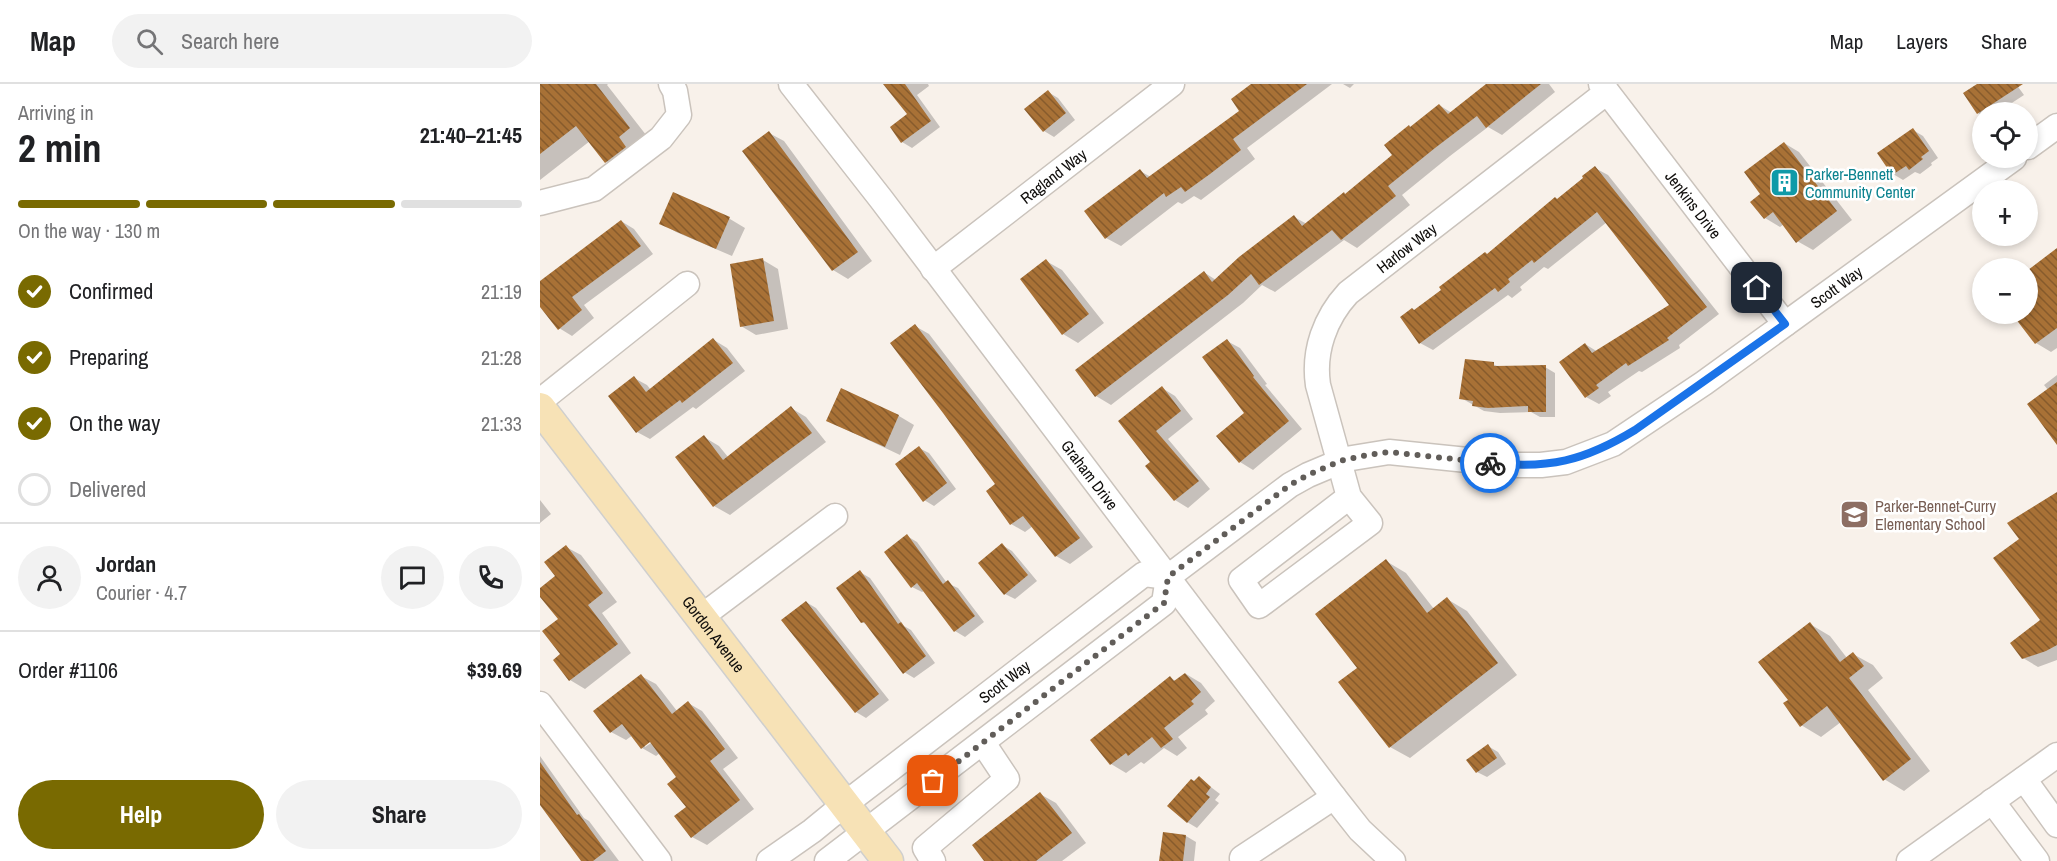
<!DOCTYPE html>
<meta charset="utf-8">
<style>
:root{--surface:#fff;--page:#f2f2f2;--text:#202124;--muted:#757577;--line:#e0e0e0;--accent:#796a01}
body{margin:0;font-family:"Archivo Narrow",sans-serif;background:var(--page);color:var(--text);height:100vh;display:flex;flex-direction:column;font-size:22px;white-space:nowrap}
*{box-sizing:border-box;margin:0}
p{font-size:20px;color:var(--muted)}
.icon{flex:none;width:33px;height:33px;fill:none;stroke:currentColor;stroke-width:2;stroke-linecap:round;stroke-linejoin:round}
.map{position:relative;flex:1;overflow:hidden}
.panel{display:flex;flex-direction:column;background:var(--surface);width:540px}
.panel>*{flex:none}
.fabs{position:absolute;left:1432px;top:18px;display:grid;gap:12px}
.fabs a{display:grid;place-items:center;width:66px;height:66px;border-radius:50%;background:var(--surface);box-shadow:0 3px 9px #0003;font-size:30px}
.pin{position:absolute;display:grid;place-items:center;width:51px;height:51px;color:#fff;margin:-26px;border-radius:12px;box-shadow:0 3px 9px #0006}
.courier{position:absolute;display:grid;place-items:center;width:60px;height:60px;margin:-30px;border:4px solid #1a73e8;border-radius:50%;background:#fff;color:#222;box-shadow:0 2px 8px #0007}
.headline em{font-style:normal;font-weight:700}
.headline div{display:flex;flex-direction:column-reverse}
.headline{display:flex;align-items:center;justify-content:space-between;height:102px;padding:0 18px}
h1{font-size:39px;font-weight:700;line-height:45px}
.bar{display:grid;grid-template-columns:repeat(4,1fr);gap:9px 6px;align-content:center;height:72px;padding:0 18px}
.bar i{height:8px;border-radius:4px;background:var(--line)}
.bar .on{background:var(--accent)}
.bar p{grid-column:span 4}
.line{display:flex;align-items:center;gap:15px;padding:0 18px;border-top:2px solid var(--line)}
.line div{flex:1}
.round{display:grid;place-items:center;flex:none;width:63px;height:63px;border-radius:32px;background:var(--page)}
ol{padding:0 18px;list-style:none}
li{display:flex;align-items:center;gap:18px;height:66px}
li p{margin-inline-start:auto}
li .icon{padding:6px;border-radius:50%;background:var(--accent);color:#fff;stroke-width:4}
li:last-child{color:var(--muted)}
li i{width:33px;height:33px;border:3px solid var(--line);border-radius:50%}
.primary-button{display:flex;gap:12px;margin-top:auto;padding:12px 18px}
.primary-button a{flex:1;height:69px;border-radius:36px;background:var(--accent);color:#fff;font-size:24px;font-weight:700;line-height:69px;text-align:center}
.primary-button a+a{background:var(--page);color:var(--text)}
header{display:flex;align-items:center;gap:36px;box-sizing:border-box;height:84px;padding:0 30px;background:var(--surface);border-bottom:2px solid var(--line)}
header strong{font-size:28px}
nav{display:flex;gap:33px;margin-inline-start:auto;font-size:21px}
.search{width:420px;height:54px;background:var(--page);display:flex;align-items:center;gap:15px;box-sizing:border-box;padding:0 21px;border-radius:33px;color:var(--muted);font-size:22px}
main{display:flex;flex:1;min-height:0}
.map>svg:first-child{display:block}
.shadow{fill:#0003;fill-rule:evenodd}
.building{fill:url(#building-back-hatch)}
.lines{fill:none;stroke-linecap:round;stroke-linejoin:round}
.minor-casing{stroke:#cac3bc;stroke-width:27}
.major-casing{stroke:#cfcfce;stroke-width:33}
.minor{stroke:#fff;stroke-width:24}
.major{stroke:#f7e2b6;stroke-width:30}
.done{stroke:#615d59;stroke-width:6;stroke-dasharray:0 10.8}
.route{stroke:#1a73e8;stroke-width:8}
.labels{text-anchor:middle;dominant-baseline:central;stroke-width:5;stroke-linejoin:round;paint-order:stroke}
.culture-label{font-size:16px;fill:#0d838f;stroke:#fff;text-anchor:start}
.street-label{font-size:16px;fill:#0f0d0b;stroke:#fff}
.education-label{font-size:16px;fill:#785e54;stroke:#fff;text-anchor:start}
</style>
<header>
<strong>Map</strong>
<div class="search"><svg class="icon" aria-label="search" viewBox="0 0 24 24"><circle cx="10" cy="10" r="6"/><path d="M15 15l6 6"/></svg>Search here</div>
<nav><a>Map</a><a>Layers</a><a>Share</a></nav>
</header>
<main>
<section class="panel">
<div class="headline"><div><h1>2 min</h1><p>Arriving in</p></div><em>21:40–21:45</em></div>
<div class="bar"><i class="on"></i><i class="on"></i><i class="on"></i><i></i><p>On the way · 130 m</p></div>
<ol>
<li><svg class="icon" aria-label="check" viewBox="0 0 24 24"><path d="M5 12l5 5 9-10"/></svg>Confirmed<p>21:19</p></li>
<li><svg class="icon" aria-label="check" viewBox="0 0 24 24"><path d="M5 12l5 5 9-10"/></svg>Preparing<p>21:28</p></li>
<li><svg class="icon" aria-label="check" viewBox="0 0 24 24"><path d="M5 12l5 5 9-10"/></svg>On the way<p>21:33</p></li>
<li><i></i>Delivered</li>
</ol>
<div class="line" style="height:108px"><a class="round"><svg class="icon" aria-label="person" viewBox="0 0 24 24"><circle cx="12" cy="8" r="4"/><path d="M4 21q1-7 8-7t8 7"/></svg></a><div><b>Jordan</b><p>Courier · 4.7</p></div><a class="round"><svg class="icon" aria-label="chat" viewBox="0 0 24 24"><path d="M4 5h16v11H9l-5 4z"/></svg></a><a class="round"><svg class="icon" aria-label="phone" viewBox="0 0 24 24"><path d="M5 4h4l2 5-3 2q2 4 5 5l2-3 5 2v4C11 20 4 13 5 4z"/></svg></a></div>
<div class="line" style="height:78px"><div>Order #1106</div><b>$39.69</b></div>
<div class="primary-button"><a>Help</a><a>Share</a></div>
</section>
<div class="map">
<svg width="1517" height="777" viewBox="0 0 1517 777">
<defs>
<pattern id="building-back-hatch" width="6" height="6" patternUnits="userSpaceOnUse" patternTransform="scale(1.5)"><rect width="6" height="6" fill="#a87136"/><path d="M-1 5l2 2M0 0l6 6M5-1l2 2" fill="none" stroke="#875b2c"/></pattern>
</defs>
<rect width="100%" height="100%" fill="#f8f1ea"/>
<path class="shadow" d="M 0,0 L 68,0 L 67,1 L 110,56 L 86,89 L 66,78 L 50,57 L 0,96 Z
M 347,0 L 388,0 L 389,2 L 377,11 L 400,43 L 372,64 L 362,58 L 370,30 Z
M 713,0 L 792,0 L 707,64 L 715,75 L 661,116 L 654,112 L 642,120 L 638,118 L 581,162 L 566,154 L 600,87 L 611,93 L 701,27 Z
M 803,0 L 814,0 L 810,4 Z
M 949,0 L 1009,0 L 1015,8 L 962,51 L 948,43 L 910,72 L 862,111 L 870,121 L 817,164 L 804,156 L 735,208 L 722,201 L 703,219 L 571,321 L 556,312 L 537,286 L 665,189 L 676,196 L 754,133 L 767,140 L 806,111 L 854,72 L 899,21 L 912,29 Z
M 1440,0 L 1476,0 L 1484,11 L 1458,28 L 1443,28 L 1443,32 L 1438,29 Z
M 508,8 L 518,14 L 535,36 L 514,53 L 504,47 L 486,25 Z
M 1373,46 L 1383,52 L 1398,74 L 1391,79 L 1392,81 L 1380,90 L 1375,88 L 1363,96 L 1353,90 Z
M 229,49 L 244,57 L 332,177 L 308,195 L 293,186 Z
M 1244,59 L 1259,68 L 1312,136 L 1273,166 L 1257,157 L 1244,140 L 1240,143 L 1225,134 L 1222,110 Z
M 1055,84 L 1068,91 L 1179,230 L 1139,261 L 1140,264 L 1102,288 L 1099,287 L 1068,308 L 1071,312 L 1059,320 L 1046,313 L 1045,260 L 1058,268 L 1131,221 L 1067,138 L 1008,185 L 1004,183 L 980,203 L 982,206 L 972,214 L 968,211 L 893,266 L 880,259 L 875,227 L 1017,116 Z
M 134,110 L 190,135 L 205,144 L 192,172 L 136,148 L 121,139 Z
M 81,137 L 94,145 L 113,170 L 44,221 L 54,234 L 32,252 L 19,244 L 0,220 L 0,199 Z
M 1517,166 L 1517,264 L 1511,268 L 1496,259 L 1474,230 L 1488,230 L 1488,188 Z
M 223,176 L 238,185 L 248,245 L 216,251 L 201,242 Z
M 506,177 L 522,186 L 564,239 L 538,259 L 523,250 Z
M 375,242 L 389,250 L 553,463 L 530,480 L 516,472 L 493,442 L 485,448 L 471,440 L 457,401 Z
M 174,256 L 187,264 L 205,287 L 156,325 L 153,323 L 110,355 L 97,348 L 94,294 L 107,301 L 111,306 Z
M 687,257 L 700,264 L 727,300 L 725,301 L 762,345 L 713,386 L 700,378 L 706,329 Z
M 953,280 L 959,283 L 1005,283 L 1015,289 L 1015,333 L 1000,333 L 991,328 L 960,329 L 944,327 L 921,314 Z
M 1517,291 L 1517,359 L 1508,306 L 1504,301 Z
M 622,304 L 635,312 L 653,335 L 628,355 L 670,405 L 648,424 L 635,416 L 607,382 L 612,378 L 580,337 Z
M 251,324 L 266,333 L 286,358 L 190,431 L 174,422 L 164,353 L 179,362 L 188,373 Z
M 359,332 L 374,341 L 360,371 L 288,337 Z
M 379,364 L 389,369 L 416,405 L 394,422 L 384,416 Z
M 1517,409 L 1517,576 L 1498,583 L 1483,574 L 1502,537 L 1481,455 Z
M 0,416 L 11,430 L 0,439 Z
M 367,452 L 377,458 L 407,499 L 418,504 L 444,538 L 425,553 L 415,547 L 384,507 L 382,508 L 372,503 Z
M 462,461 L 472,467 L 497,497 L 475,515 L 465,510 Z
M 26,463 L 41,471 L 77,518 L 62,529 L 91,569 L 45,605 L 30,596 L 15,576 L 22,571 L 20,535 L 0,511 L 0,506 L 17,492 Z
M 846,477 L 866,489 L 894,525 L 907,515 L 927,527 L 977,591 L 870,674 L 850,663 L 819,584 Z
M 320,488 L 330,494 L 364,542 L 371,546 L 395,579 L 374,594 L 364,588 L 329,542 L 322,538 Z
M 266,518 L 276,524 L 349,616 L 326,634 L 316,628 Z
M 1270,540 L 1290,552 L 1307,574 L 1313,570 L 1333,581 L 1343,594 L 1328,606 L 1390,687 L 1364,707 L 1344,695 L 1301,638 L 1281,653 L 1261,641 L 1250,616 Z
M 646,590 L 661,599 L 675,617 L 665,626 L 668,630 L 638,653 L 647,664 L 637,672 L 624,664 L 604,680 L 601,678 L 586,689 L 571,680 L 631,594 L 637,598 Z
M 101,592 L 116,600 L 137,627 L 148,619 L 162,627 L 198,674 L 183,685 L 214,725 L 167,761 L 152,753 L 148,723 L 138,693 L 120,669 L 116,672 L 102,664 L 93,651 L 86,656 L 71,648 L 56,628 ZM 117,655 L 105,663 L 105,660 Z
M 948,662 L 958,668 L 966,680 L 947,693 L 937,688 Z
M 0,672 L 44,734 L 49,737 L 79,777 L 43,777 L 0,718 Z
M 659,694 L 680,710 L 675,716 L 679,719 L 657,744 L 647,738 L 654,699 Z
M 500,710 L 516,719 L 546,759 L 522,777 L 446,777 Z
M 624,749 L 646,752 L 656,758 L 654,777 L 620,777 Z"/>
<path class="building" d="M 0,0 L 56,0 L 90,44 L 79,53 L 86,63 L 65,79 L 36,42 L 0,70 Z
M 343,0 L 365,0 L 391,37 L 361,59 L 350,43 L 367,30 Z
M 711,0 L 767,0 L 693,55 L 701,66 L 670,90 L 645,108 L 641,103 L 626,113 L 624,109 L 565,155 L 544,127 L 600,85 L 607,94 L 699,27 L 691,15 Z
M 946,0 L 1001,0 L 946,44 L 937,32 L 895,64 L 848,102 L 856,112 L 801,156 L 792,146 L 719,201 L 711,190 L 688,211 L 555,313 L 535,286 L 664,187 L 672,198 L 699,173 L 754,131 L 762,142 L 804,108 L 805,110 L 852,71 L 844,61 L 869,41 L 870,43 L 899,20 L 908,30 Z
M 1437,0 L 1483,0 L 1437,30 L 1423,9 Z
M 508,6 L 526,29 L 503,48 L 484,25 Z
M 1373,44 L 1389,67 L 1381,73 L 1383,75 L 1369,86 L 1366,82 L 1352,91 L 1337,69 Z
M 229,47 L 318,168 L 292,187 L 202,67 Z
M 1244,58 L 1297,127 L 1256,159 L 1233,128 L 1224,135 L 1210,118 L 1220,110 L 1204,88 Z
M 1055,82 L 1167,223 L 1127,254 L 1129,256 L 1088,282 L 1086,279 L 1056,301 L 1059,304 L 1045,314 L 1019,278 L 1045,259 L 1052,269 L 1129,221 L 1057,128 L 994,179 L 992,176 L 968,195 L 970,198 L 958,208 L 955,204 L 879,260 L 860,233 L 872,224 L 874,226 L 901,206 L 899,203 L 945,168 L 947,170 L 1015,113 L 1017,115 L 1043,94 L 1042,92 Z
M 133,108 L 190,133 L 176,165 L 119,140 Z
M 81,136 L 101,162 L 32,213 L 42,226 L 18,246 L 0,223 L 0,197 Z
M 1517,164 L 1517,244 L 1495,260 L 1472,230 L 1488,230 L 1488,186 Z
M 223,174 L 234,237 L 200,243 L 190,180 Z
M 506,175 L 549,230 L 522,251 L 480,195 Z
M 375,240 L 540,454 L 515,473 L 483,432 L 470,441 L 446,407 L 455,400 L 403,329 L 350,259 Z
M 173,254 L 193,279 L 142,319 L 140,316 L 96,349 L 68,312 L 94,292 L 106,308 Z
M 687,255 L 714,292 L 713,293 L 749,337 L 699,379 L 676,352 L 704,329 L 662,273 Z
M 925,275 L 954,278 L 954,282 L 1006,281 L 1006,328 L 988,328 L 988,322 L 948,324 L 932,322 L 933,317 L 919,315 Z
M 1517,298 L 1517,361 L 1487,320 Z
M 622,302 L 641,327 L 616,347 L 659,397 L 634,417 L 605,382 L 610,378 L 578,337 Z
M 301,304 L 359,331 L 345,363 L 286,337 Z
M 251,322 L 272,349 L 173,423 L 135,373 L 164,351 L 183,376 Z
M 379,362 L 407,399 L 383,418 L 355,380 Z
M 1517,408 L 1517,561 L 1506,567 L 1482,575 L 1470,559 L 1500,536 L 1453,474 L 1479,455 L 1467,439 Z
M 367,450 L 403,500 L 408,496 L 435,532 L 414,548 L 377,499 L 371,504 L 344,468 Z
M 462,459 L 488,491 L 464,511 L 438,479 Z
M 26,461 L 63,509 L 48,521 L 78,560 L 29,597 L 13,576 L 20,570 L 2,547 L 18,535 L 0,513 L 0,504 L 15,492 L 4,478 Z
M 846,475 L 887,529 L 907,513 L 958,579 L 849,664 L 798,598 L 817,584 L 775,530 Z
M 320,486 L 358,540 L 361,538 L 386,572 L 363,590 L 324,538 L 321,539 L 296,504 Z
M 266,517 L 339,610 L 315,629 L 241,536 Z
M 1270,538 L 1300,578 L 1313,568 L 1324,582 L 1309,594 L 1371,675 L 1343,697 L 1287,622 L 1260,643 L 1243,619 L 1248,616 L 1218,578 Z
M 645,589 L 661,608 L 651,617 L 654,620 L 624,644 L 633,655 L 621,664 L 612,653 L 588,672 L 586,669 L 570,681 L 550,656 L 630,592 L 634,597 Z
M 101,590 L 132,630 L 148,617 L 185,665 L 170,677 L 200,716 L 151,754 L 134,732 L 146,723 L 127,700 L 136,693 L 110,658 L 101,665 L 82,640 L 70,649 L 53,627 Z
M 948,660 L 957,674 L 936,689 L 926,676 Z
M 0,678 L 37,731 L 39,730 L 66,767 L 53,777 L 41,777 L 0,721 Z
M 659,692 L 671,703 L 666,710 L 670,713 L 647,739 L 627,722 L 651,695 L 654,697 Z
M 500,708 L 532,749 L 496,777 L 444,777 L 432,761 Z
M 623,748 L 646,751 L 643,777 L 619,777 Z"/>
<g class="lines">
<defs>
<g id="minor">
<path id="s1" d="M 251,0 L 341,115 L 794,713 L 820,746 L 853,777"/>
<path id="s2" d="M 1061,0 L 1245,240"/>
<path d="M 1488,63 L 1517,42"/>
<path d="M 0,119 L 54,105 L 121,54 L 139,31 L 135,7 L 131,0"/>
<path id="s3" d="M 393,185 L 632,0"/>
<path d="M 0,317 L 147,200"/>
<path id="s4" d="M 809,413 L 701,496 L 719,522 L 830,439 L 809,413 L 778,301 C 773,267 785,234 808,209 L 1067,8"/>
<path d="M 161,533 L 295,432"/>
<path d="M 0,620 L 119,777"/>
<path d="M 1484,695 L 1517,741"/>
<path d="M 1452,717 L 1497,777"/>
<path d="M 702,774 L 794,713"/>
<path id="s5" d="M 229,777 L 272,747 L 305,720 L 604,490 L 628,493"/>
<path id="s6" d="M 287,777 L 624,519 L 628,493 L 750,401 L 768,391 L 806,375 L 849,368 L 976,381 L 1001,381 L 1026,378 L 1073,360 L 1164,299 L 1474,74"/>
<path d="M 393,777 L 385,764 L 467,695 L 443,659"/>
<path d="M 1369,777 L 1517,671"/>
</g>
<g id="major">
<path id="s7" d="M 0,324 L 348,777"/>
</g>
</defs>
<use href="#minor" class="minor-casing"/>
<use href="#major" class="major-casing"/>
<use href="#minor" class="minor"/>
<use href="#major" class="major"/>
</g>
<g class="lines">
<path class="done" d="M 393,697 L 624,519 L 628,493 L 750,401 L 768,391 L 800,377 L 827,371 L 849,368 L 950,379"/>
<path class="route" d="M 950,379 C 1009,385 1044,377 1095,346 L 1245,240 L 1217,204"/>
</g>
<defs>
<symbol id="building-square" viewBox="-11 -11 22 22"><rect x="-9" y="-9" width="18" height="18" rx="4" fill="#0f9aa8" stroke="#fff"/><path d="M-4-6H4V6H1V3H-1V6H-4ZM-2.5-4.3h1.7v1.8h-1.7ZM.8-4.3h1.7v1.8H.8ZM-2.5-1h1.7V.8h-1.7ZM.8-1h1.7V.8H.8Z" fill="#fff"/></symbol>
<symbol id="school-square" viewBox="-11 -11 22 22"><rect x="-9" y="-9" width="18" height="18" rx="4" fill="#8d6e63" stroke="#fff"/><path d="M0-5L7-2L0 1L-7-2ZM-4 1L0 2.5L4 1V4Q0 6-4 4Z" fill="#fff"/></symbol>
</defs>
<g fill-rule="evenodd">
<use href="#building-square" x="1228" y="82" width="33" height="33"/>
<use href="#school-square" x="1298" y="414" width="33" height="33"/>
</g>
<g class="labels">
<g class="culture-label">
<text x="1265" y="90">Parker-Bennett<tspan x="1265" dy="18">Community Center</tspan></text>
</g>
<g class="street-label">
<text stroke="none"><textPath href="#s3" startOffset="152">Ragland Way</textPath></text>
<text stroke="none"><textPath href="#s2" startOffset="152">Jenkins Drive</textPath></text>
<text stroke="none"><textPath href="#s4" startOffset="630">Harlow Way</textPath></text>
<text stroke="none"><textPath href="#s6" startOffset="1210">Scott Way</textPath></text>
<text stroke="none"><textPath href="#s1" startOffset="492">Graham Drive</textPath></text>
<text stroke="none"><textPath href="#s7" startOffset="285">Gordon Avenue</textPath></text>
<text stroke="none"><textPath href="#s5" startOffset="296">Scott Way</textPath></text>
</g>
<g class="education-label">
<text x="1335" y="422">Parker-Bennet-Curry<tspan x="1335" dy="18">Elementary School</tspan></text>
</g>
</g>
</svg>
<div class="fabs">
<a><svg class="icon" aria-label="locate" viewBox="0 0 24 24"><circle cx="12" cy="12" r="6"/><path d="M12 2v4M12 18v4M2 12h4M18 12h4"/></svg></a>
<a>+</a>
<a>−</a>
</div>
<div class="pin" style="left:393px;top:697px;background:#ea580c"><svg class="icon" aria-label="bag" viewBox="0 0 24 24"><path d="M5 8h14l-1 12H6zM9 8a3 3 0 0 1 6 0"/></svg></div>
<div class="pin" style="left:1217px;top:204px;background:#1f2937"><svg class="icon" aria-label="home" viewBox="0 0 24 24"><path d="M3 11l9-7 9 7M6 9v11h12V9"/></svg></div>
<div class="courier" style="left:950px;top:379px"><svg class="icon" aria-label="bike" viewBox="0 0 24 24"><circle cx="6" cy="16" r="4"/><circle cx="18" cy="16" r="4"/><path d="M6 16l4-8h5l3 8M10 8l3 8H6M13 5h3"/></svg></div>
</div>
</main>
